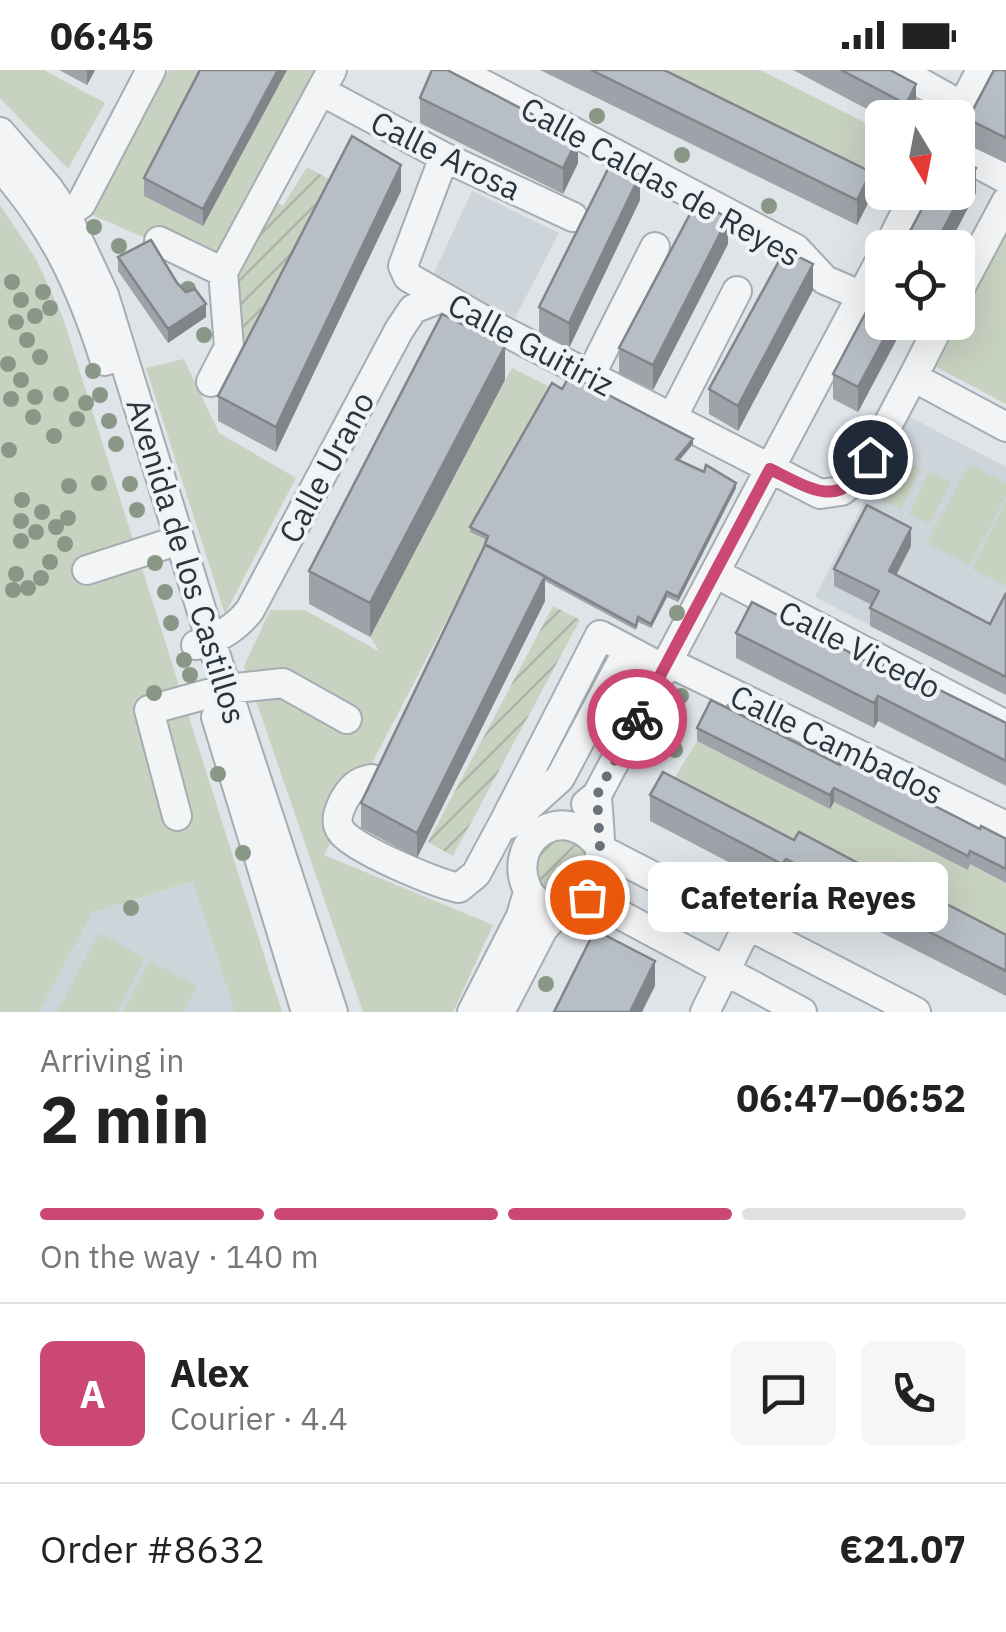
<!DOCTYPE html>
<meta charset="utf-8">
<style>
:root{--surface:#fff;--page:#f6f6f6;--text:#222;--muted:#767676;--line:#e0e0e0;--accent:#ca4873}
body{margin:0;font-family:"IBM Plex Sans",sans-serif;background:var(--page);color:var(--text);height:100vh;display:flex;flex-direction:column;font-size:38px;white-space:nowrap}
*{box-sizing:border-box;margin:0}
p{font-size:32px;color:var(--muted)}
.icon{flex:none;width:55px;height:55px;fill:none;stroke:currentColor;stroke-width:2;stroke-linecap:round;stroke-linejoin:round}
.map{position:relative;height:942px;overflow:hidden}
.side{display:flex;flex-direction:column;background:var(--surface);flex:1}
.side>*{flex:none}
.needle{width:65px;rotate:170deg}
.tools{position:absolute;left:865px;top:30px;display:grid;gap:20px}
.tools a{display:grid;place-items:center;width:110px;height:110px;border-radius:15px;background:var(--surface);box-shadow:0 10px 40px #0002;font-size:50px}
.pin{position:absolute;display:grid;place-items:center;width:85px;height:85px;color:#fff;margin:-42px;border:5px solid #fff;border-radius:50%;box-shadow:0 2px 10px #0007}
.courier{position:absolute;display:grid;place-items:center;width:100px;height:100px;margin:-50px;border:8px solid #ca4873;border-radius:50%;background:#fff;color:#222;box-shadow:0 2px 12px #0007}
.bubble{position:absolute;height:70px;border-radius:15px;background:var(--surface);box-shadow:0 10px 40px #0002;font-size:32px;font-weight:700;line-height:70px;text-align:center}
.head em{font-style:normal;font-weight:700}
.head div{display:flex;flex-direction:column-reverse}
.head{display:flex;align-items:center;justify-content:space-between;height:170px;padding:0 40px}
h1{font-size:65px;font-weight:700;line-height:75px}
.bar{display:grid;grid-template-columns:repeat(4,1fr);gap:15px 10px;align-content:center;height:120px;padding:0 40px}
.bar i{height:12px;border-radius:8px;background:var(--line)}
.bar .on{background:var(--accent)}
.bar p{grid-column:span 4}
.line{display:flex;align-items:center;gap:25px;padding:0 40px;border-top:2px solid var(--line)}
.line div{flex:1}
.round{display:grid;place-items:center;flex:none;width:105px;height:105px;border-radius:15px;background:var(--page)}
.status{display:flex;justify-content:space-between;align-items:center;height:70px;padding:0 50px;background:var(--surface);direction:ltr}
.status svg{height:28px;fill:currentColor}
.map>svg:first-child{display:block}
.built{fill:#cdd4da}
.green{fill:#c8d2c1}
.garden{fill:url(#garden-furrows)}
.lines{fill:none;stroke-linecap:round;stroke-linejoin:round}
.minor-casing{stroke:#a5acb2;stroke-width:32}
.minor{stroke:#f2f4f6;stroke-width:28}
.tree{fill:#899886}
.wall{fill:#9da3a9}
.shaded-wall{fill:#80858a}
.building{fill:#b7bec5;stroke:#80858a;stroke-width:2.5}
.done{stroke:#69727a;stroke-width:10;stroke-dasharray:0 18}
.route{stroke:#ca4873;stroke-width:12}
.labels{text-anchor:middle;dominant-baseline:central;stroke-width:8;stroke-linejoin:round;paint-order:stroke}
.street-label{font-size:32px;fill:#29353f;stroke:#eff3f6}
</style>
<div class="status"><b>06:45</b><svg viewBox="0 0 49 12"><path d="M0 12V9h3v3zM5 12V6h3v6zM10 12V3h3v9zM15 12V0h3v12zM26 1h20v11H26zM47 4h2v5h-2z"/></svg></div>
<div class="map">
<svg width="1006" height="942" viewBox="0 0 1006 942">
<defs>
<pattern id="garden-furrows" width="10" height="10" patternUnits="userSpaceOnUse" patternTransform="scale(2.5)"><rect width="10" height="10" fill="#c8d2c1"/><path d="M-1 1l2-2M0 10L10 0M9 11l2-2" fill="none" stroke="#acb5a7"/></pattern>
</defs>
<rect width="100%" height="100%" fill="#dfe4e8"/>
<path class="built" d="M 472,121 L 559,163 L 515,248 L 433,205 Z
M 908,346 L 1006,397 L 1006,625 L 815,527 Z
M 194,811 L 237,942 L 39,942 L 92,843 Z"/>
<path class="green" d="M 0,0 L 44,0 L 105,33 L 68,99 L 0,28 Z
M 169,0 L 331,0 L 223,202 L 90,144 Z
M 615,0 L 760,0 L 882,61 L 882,122 L 889,123 L 884,134 Z
M 0,135 L 36,189 L 63,248 L 282,942 L 235,942 L 193,811 L 92,843 L 39,942 L 0,942 Z
M 1006,164 L 1006,334 L 936,297 Z
M 184,289 L 219,363 L 296,408 L 225,544 L 146,298 Z
M 512,298 L 552,318 L 471,462 L 488,471 L 324,785 L 493,855 L 453,942 L 363,942 L 244,596 L 270,540 L 305,540 L 380,582 L 370,567 Z
M 902,389 L 921,399 L 901,439 L 882,430 Z
M 969,394 L 1006,413 L 1006,426 L 970,495 L 927,473 Z
M 929,402 L 951,412 L 929,454 L 909,444 Z
M 1006,431 L 1006,516 L 972,499 Z
M 697,671 L 830,738 L 834,732 L 967,799 L 970,794 L 1006,813 L 1006,890 L 663,727 Z
M 99,863 L 145,888 L 117,942 L 57,942 Z
M 150,891 L 197,916 L 183,942 L 123,942 Z"/>
<path class="garden" d="M 307,97 L 329,109 L 245,270 C 222,212 249,182 275,131 L 283,136 Z
M 553,536 L 580,550 L 453,786 L 428,772 Z
M 554,762 L 593,777 C 586,807 577,846 538,816 L 534,788 Z"/>
<g class="lines">
<defs>
<path id="minor" d="M 456,0 L 796,179 L 825,210 L 862,226
M 898,0 L 962,36
M 321,21 L 444,87 L 573,147
M 956,48 L 981,0
M 0,62 L 49,119 L 66,144 L 104,225 L 211,571 L 333,942
M 958,83 L 1006,109
M 444,87 L 403,196 L 408,207 L 494,256 L 820,424 L 841,421 L 860,407 L 913,307
M 0,96 C 54,158 80,213 105,291
M 54,152 L 81,134 L 151,0
M 159,171 L 223,202 L 332,0
M 888,178 L 916,122
M 958,222 L 1006,132
M 941,252 L 913,307 L 1006,357
M 590,306 L 655,177
M 211,312 L 229,277 L 223,202
M 672,348 L 737,221
M 87,500 L 164,475
M 715,503 L 1006,655
M 196,575 C 217,569 237,557 250,540 L 399,260 L 413,239 L 441,228
M 628,580 L 560,708 L 509,754 L 504,752 L 600,565 L 664,599
M 668,592 L 1006,756
M 216,647 L 306,942
M 372,709 C 357,711 350,719 343,732 C 339,741 334,751 341,761 C 353,779 436,813 459,818 L 476,804 L 504,752
M 597,725 C 598,757 615,847 555,839 C 542,837 530,828 526,816 C 507,767 567,728 602,780 L 916,942
M 586,734 L 597,725 L 882,187
M 177,746 L 149,640 L 226,619 L 283,613 L 347,649
M 587,827 L 802,942
M 472,942 L 521,846 L 528,822
M 500,942 L 543,859 L 560,840
M 705,942 L 747,857"/>
</defs>
<use href="#minor" class="minor-casing"/>
<use href="#minor" class="minor"/>
</g>
<g class="tree">
<circle cx="597" cy="46" r="8"/>
<circle cx="682" cy="85" r="8"/>
<circle cx="769" cy="136" r="8"/>
<circle cx="94" cy="157" r="8"/>
<circle cx="119" cy="176" r="8"/>
<circle cx="12" cy="212" r="8"/>
<circle cx="188" cy="219" r="8"/>
<circle cx="43" cy="222" r="8"/>
<circle cx="21" cy="230" r="8"/>
<circle cx="50" cy="238" r="8"/>
<circle cx="35" cy="246" r="8"/>
<circle cx="16" cy="252" r="8"/>
<circle cx="204" cy="265" r="8"/>
<circle cx="27" cy="270" r="8"/>
<circle cx="40" cy="287" r="8"/>
<circle cx="8" cy="294" r="8"/>
<circle cx="93" cy="301" r="8"/>
<circle cx="21" cy="310" r="8"/>
<circle cx="61" cy="324" r="8"/>
<circle cx="100" cy="325" r="8"/>
<circle cx="35" cy="327" r="8"/>
<circle cx="11" cy="329" r="8"/>
<circle cx="86" cy="333" r="8"/>
<circle cx="33" cy="347" r="8"/>
<circle cx="77" cy="349" r="8"/>
<circle cx="109" cy="351" r="8"/>
<circle cx="54" cy="366" r="8"/>
<circle cx="116" cy="374" r="8"/>
<circle cx="9" cy="380" r="8"/>
<circle cx="99" cy="413" r="8"/>
<circle cx="130" cy="414" r="8"/>
<circle cx="69" cy="416" r="8"/>
<circle cx="22" cy="430" r="8"/>
<circle cx="137" cy="440" r="8"/>
<circle cx="42" cy="442" r="8"/>
<circle cx="68" cy="448" r="8"/>
<circle cx="21" cy="451" r="8"/>
<circle cx="56" cy="457" r="8"/>
<circle cx="36" cy="462" r="8"/>
<circle cx="21" cy="471" r="8"/>
<circle cx="65" cy="474" r="8"/>
<circle cx="50" cy="492" r="8"/>
<circle cx="155" cy="493" r="8"/>
<circle cx="16" cy="504" r="8"/>
<circle cx="41" cy="508" r="8"/>
<circle cx="28" cy="518" r="8"/>
<circle cx="13" cy="520" r="8"/>
<circle cx="165" cy="522" r="8"/>
<circle cx="677" cy="543" r="8"/>
<circle cx="171" cy="553" r="8"/>
<circle cx="184" cy="590" r="8"/>
<circle cx="190" cy="605" r="8"/>
<circle cx="154" cy="623" r="8"/>
<circle cx="681" cy="626" r="8"/>
<circle cx="733" cy="640" r="8"/>
<circle cx="675" cy="680" r="8"/>
<circle cx="218" cy="704" r="8"/>
<circle cx="243" cy="783" r="8"/>
<circle cx="131" cy="838" r="8"/>
<circle cx="546" cy="914" r="8"/>
</g>
<path class="wall" d="M 59,0 L 95,0 L 87,15 Z
M 287,0 L 203,156 L 144,126 L 144,108 Z
M 540,0 L 664,0 L 871,127 L 857,155 Z
M 793,0 L 890,0 L 916,39 L 911,48 L 884,48 Z
M 1006,0 L 1006,93 L 968,75 L 968,49 Z
M 420,28 L 578,93 L 563,124 L 420,53 Z
M 401,121 L 276,382 L 218,351 L 218,326 Z
M 640,130 L 569,278 L 539,262 L 539,237 Z
M 728,174 L 653,320 L 619,303 L 619,278 Z
M 118,187 L 177,213 L 206,247 L 168,273 L 118,201 Z
M 813,220 L 738,361 L 709,344 L 709,319 Z
M 882,252 L 906,252 L 858,342 L 833,329 L 833,304 Z
M 505,310 L 370,567 L 309,534 L 309,501 Z
M 693,374 L 679,391 L 736,418 L 678,532 L 667,527 L 651,558 L 638,552 L 636,560 L 545,511 L 545,531 L 417,788 L 361,758 L 361,733 L 485,476 L 487,470 L 470,462 L 470,457 Z
M 911,476 L 896,505 L 990,554 L 1006,523 L 1006,625 L 870,556 L 870,538 L 872,535 L 834,516 L 834,499 Z
M 736,563 L 882,599 L 1006,653 L 1006,716 L 878,651 L 874,658 L 736,588 Z
M 697,658 L 840,695 L 980,759 L 1006,769 L 1006,813 L 970,794 L 968,800 L 834,732 L 830,739 L 697,671 Z
M 650,725 L 794,770 L 1006,865 L 1006,926 L 786,814 L 782,820 L 650,751 Z"/>
<path class="shaded-wall" d="M 87,0 L 95,0 L 87,15 Z
M 278,0 L 287,0 L 203,156 L 203,139 Z
M 916,14 L 916,39 L 911,48 L 906,48 L 906,34 Z
M 578,68 L 578,93 L 563,124 L 563,98 Z
M 401,95 L 401,121 L 276,382 L 276,357 Z
M 976,98 L 976,123 L 947,178 L 933,178 Z
M 871,102 L 871,127 L 857,155 L 857,130 Z
M 640,105 L 640,130 L 569,278 L 569,253 Z
M 728,148 L 728,174 L 653,320 L 653,295 Z
M 813,194 L 813,220 L 738,361 L 738,336 Z
M 206,234 L 206,247 L 168,273 L 168,259 Z
M 893,252 L 906,252 L 858,342 L 858,317 Z
M 505,276 L 505,310 L 370,567 L 370,533 Z
M 693,369 L 693,374 L 676,394 L 676,389 Z
M 736,413 L 736,418 L 678,532 L 678,527 Z
M 911,458 L 911,476 L 889,519 L 889,501 Z
M 545,506 L 545,531 L 417,788 L 417,763 Z
M 667,522 L 667,527 L 651,558 L 651,554 Z
M 878,626 L 878,651 L 874,658 L 874,633 Z
M 834,718 L 834,732 L 830,739 L 830,725 Z
M 786,789 L 786,814 L 782,820 L 782,794 Z
M 655,891 L 655,916 L 642,942 L 630,942 Z"/>
<path class="building" d="M 200,0 L 278,0 L 203,139 L 144,108 Z
M 432,0 L 447,0 L 578,68 L 563,98 L 420,28 Z
M 591,0 L 664,0 L 871,102 L 857,130 Z
M 841,0 L 890,0 L 916,14 L 906,34 Z
M 994,0 L 1006,0 L 1006,68 L 968,49 Z
M 352,66 L 401,95 L 276,357 L 218,326 Z
M 958,88 L 976,98 L 933,178 L 901,178 L 931,122 L 958,122 Z
M 612,91 L 640,105 L 569,253 L 539,237 Z
M 697,131 L 728,148 L 653,295 L 619,278 Z
M 151,170 L 177,213 L 186,222 L 195,219 L 206,234 L 168,259 L 118,187 Z
M 785,180 L 813,194 L 738,336 L 709,319 Z
M 882,212 L 882,252 L 893,252 L 858,317 L 833,304 Z
M 442,244 L 505,276 L 370,533 L 309,501 Z
M 570,305 L 693,369 L 676,389 L 704,402 L 706,395 L 736,413 L 678,527 L 667,522 L 651,554 L 638,547 L 636,556 L 485,474 L 488,466 L 470,457 L 552,313 L 562,319 Z
M 867,435 L 911,458 L 889,501 L 990,554 L 1006,523 L 1006,607 L 870,538 L 879,521 L 834,499 Z
M 485,475 L 545,506 L 417,763 L 361,733 Z
M 752,532 L 882,599 L 885,593 L 1006,653 L 1006,691 L 878,626 L 874,633 L 736,563 Z
M 711,630 L 840,695 L 843,689 L 980,759 L 981,756 L 1006,769 L 1006,799 L 970,781 L 968,786 L 834,718 L 830,725 L 697,658 Z
M 663,702 L 794,770 L 799,762 L 934,833 L 937,829 L 1006,865 L 1006,901 L 786,789 L 782,794 L 650,725 Z
M 595,860 L 655,891 L 630,942 L 554,942 Z"/>
<g class="lines">
<path class="done" d="M 587,827 L 601,796 L 597,725 L 637,649"/>
<path class="route" d="M 637,649 L 770,399 C 813,420 842,442 870,387"/>
</g>
<g class="labels">
<g class="street-label">
<text transform="translate(446 85) rotate(26)">Calle Arosa</text>
<text transform="translate(661 111) rotate(29)">Calle Caldas de Reyes</text>
<text transform="translate(531 274) rotate(28)">Calle Guitiriz</text>
<text transform="translate(326 397) rotate(-62)">Calle Urano</text>
<text transform="translate(187 491) rotate(73)">Avenida de los Castillos</text>
<text transform="translate(860 579) rotate(27)">Calle Vicedo</text>
<text transform="translate(837 674) rotate(26)">Calle Cambados</text>
</g>
</g>
</svg>
<div class="tools">
<a><svg class="needle" viewBox="-14 -14 28 28"><path d="M0-13l5 13h-10z" fill="#e53935"/><path d="M0 13l5-13h-10z" fill="#767676"/></svg></a>
<a><svg class="icon" aria-label="locate" viewBox="0 0 24 24"><circle cx="12" cy="12" r="6"/><path d="M12 2v4M12 18v4M2 12h4M18 12h4"/></svg></a>
</div>
<div class="pin" style="left:587px;top:827px;background:#ea580c"><svg class="icon" aria-label="bag" viewBox="0 0 24 24"><path d="M5 8h14l-1 12H6zM9 8a3 3 0 0 1 6 0"/></svg></div>
<div class="pin" style="left:870px;top:387px;background:#1f2937"><svg class="icon" aria-label="home" viewBox="0 0 24 24"><path d="M3 11l9-7 9 7M6 9v11h12V9"/></svg></div>
<div class="courier" style="left:637px;top:649px"><svg class="icon" aria-label="bike" viewBox="0 0 24 24"><circle cx="6" cy="16" r="4"/><circle cx="18" cy="16" r="4"/><path d="M6 16l4-8h5l3 8M10 8l3 8H6M13 5h3"/></svg></div>
<div class="bubble" style="left:648px;top:792px;width:300px">Cafetería Reyes</div>
</div>
<section class="side">
<div class="head"><div><h1>2 min</h1><p>Arriving in</p></div><em>06:47–06:52</em></div>
<div class="bar"><i class="on"></i><i class="on"></i><i class="on"></i><i></i><p>On the way · 140 m</p></div>
<div class="line" style="height:180px"><b class="round" style="background:var(--accent);color:#fff">A</b><div><b>Alex</b><p>Courier · 4.4</p></div><a class="round"><svg class="icon" aria-label="chat" viewBox="0 0 24 24"><path d="M4 5h16v11H9l-5 4z"/></svg></a><a class="round"><svg class="icon" aria-label="phone" viewBox="0 0 24 24"><path d="M5 4h4l2 5-3 2q2 4 5 5l2-3 5 2v4C11 20 4 13 5 4z"/></svg></a></div>
<div class="line" style="height:130px"><div>Order #8632</div><b>€21.07</b></div>
</section>
